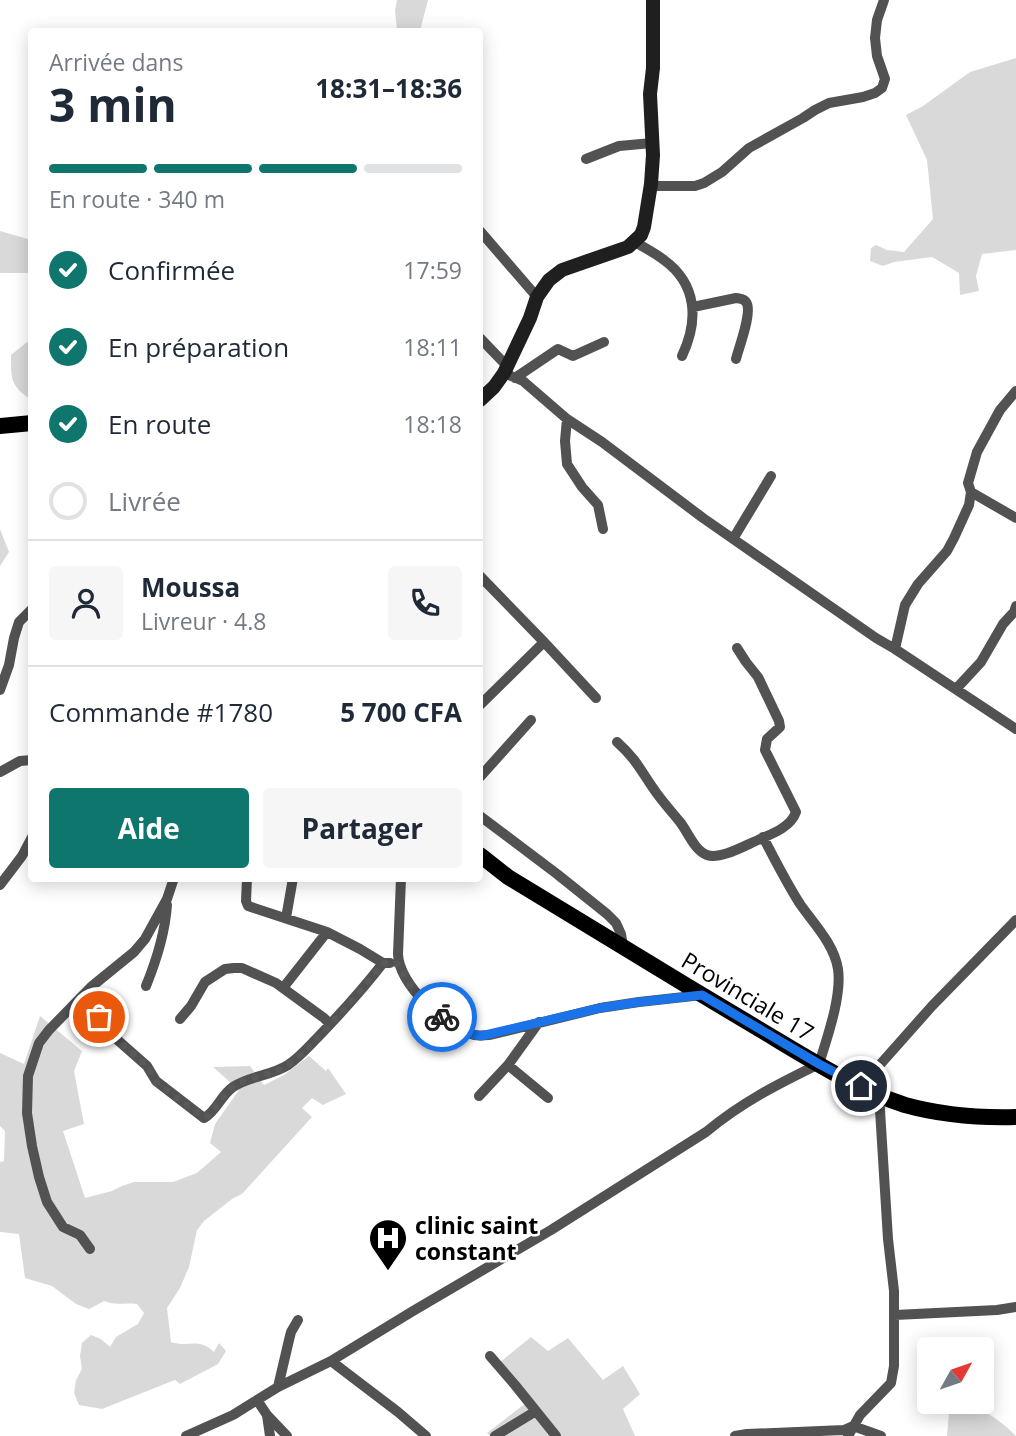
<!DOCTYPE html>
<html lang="fr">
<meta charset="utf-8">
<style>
:root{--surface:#fff;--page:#f6f6f7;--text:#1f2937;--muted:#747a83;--line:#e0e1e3;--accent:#0f766e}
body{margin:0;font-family:"Open Sans",sans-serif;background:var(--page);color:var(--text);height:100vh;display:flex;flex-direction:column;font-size:26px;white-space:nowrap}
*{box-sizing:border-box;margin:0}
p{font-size:23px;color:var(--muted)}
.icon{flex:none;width:38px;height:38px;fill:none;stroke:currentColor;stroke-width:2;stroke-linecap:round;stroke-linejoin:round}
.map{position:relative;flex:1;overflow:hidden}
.side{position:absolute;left:28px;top:28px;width:455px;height:854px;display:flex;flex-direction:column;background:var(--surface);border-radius:7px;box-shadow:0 4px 18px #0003}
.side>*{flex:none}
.needle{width:46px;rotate:50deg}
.buttons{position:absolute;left:917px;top:1337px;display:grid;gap:14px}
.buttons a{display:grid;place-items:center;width:77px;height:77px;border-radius:7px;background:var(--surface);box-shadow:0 4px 18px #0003;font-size:35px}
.pin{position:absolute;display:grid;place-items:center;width:60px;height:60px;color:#fff;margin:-30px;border:4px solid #fff;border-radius:50%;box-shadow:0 2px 7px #0007}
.courier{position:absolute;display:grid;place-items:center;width:70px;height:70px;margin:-35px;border:5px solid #1a73e8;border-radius:50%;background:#fff;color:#222;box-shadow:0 2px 9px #0007}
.summary em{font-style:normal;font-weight:700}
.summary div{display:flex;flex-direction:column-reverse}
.summary{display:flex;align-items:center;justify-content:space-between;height:119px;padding:0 21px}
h1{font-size:46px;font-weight:700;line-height:52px}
.bar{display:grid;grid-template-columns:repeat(4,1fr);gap:10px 7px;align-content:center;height:84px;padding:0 21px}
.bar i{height:9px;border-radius:5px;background:var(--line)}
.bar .current{background:var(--accent)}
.bar p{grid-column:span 4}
.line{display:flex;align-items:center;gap:18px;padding:0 21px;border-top:2px solid var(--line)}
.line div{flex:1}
.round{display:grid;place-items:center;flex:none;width:74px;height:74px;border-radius:7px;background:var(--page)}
ol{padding:0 21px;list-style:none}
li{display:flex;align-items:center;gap:21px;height:77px}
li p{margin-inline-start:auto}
li .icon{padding:7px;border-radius:50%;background:var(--accent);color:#fff;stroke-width:4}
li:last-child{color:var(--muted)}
li i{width:38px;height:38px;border:4px solid var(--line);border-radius:50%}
.button{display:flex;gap:14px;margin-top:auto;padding:14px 21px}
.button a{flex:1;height:80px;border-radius:7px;background:var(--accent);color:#fff;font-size:28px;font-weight:700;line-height:80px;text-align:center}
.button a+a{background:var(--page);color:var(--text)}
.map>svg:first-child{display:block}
.green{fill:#d9d9d9}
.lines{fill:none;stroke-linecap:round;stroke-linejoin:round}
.street{stroke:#525252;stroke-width:10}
.secondary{stroke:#1f1f1f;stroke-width:14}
.primary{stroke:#000;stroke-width:16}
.done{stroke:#595959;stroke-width:7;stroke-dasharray:0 12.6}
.route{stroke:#1a73e8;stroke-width:9}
.labels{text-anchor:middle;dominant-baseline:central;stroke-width:5;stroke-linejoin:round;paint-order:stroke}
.street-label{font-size:23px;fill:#000;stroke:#fff}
.poi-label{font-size:23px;font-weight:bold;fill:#000;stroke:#fff;text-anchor:start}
</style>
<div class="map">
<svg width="1016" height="1436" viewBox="0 0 1016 1436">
<rect width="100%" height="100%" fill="#fff"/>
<path class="green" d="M 397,0 L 428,0 L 420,31 L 397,31 L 395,10 Z
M 1016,58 L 1016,250 L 982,254 L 976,276 L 979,291 L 960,295 L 959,273 L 932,257 L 894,262 L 883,266 L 870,261 L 871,248 L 876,245 L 887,250 L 904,252 L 933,219 L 927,160 L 906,115 L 923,106 L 970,72 Z
M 0,231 L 31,240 L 31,273 L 0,273 Z
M 31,339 L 32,398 L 30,399 C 10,385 11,378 11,355 Z
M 0,529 L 9,552 L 0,566 Z
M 40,1016 L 82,1051 L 74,1071 L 84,1124 L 63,1131 L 85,1198 L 112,1191 L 122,1186 L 134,1182 L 173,1182 L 197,1173 L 221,1152 L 210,1143 L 215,1124 L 239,1090 L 213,1067 L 250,1066 L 264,1085 L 284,1075 L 309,1056 L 326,1071 L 328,1068 L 346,1094 L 323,1105 L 312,1098 L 302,1108 L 312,1117 L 242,1194 L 232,1199 L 204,1221 L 197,1230 L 189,1267 L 180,1288 L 167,1308 L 171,1342 C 189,1348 198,1337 214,1352 L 219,1343 L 226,1351 L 218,1364 L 180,1384 L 175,1380 L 102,1409 L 79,1405 L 74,1393 L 76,1380 L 82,1369 L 80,1356 L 82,1343 L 91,1335 L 101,1339 L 110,1347 L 116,1337 L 138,1324 L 144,1313 L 137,1304 C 123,1302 117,1306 104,1301 L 89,1309 L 76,1304 L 52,1286 L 25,1278 L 19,1234 L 0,1232 L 0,1162 L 4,1161 L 5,1131 L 0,1126 L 0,1053 L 24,1064 Z
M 531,1337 L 548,1351 L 568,1338 L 603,1380 L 623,1366 L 640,1394 L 623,1409 L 635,1436 L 490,1436 L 487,1433 L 531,1399 L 499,1363 Z
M 944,1402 C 972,1400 997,1417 1016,1436 L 947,1436 L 949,1413 Z"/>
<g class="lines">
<path class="street" d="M 586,159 L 619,146 L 652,143
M 650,186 L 695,186 L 704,183 L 722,172 L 749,148 L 803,118 L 815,110 L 829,103 L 863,97 L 875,93 L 882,88 L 885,79 L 877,56 L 875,38 L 877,20 L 884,0
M 480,231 L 537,297
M 635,242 C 645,248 655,253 664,260 C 697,284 699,320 682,356
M 693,307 L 736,298 C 741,299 743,298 746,302 C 753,311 739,347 736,359
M 480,338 L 507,366
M 504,373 L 523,381 L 567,419 L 602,442 L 703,518 L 876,638 L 895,649 L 1016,729
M 515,378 L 558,349 L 573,356 L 604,342
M 567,419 L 565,441 L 567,464 L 582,487 L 598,505 L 603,529
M 971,492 L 1016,518
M 733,539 L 771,476
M 480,576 L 544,642 L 596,698
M 895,649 L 905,605 L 918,584 L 947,551 L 954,538 L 969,505 L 971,492 L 968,483 L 977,452 L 1000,410 L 1016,391
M 956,689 L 981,662 L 1003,624 L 1014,612 L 1016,606
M 0,690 L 9,665 L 14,638 L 19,622 L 32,609
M 480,705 L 544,642
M 617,742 C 635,758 640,769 653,788 C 661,800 671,811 680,822 C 688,832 694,850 707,855 C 720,860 746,845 758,840 C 772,834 791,827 796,812 L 765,750 L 767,739 L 780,727 L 779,721 L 758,677 L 746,662 L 737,648
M 0,772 L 20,761 L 32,760
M 480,777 L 531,720
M 480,816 L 557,874 L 607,914 L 616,923 L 621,934 L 623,946
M 247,878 L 246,901 L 248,906 L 327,932 L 360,949 L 383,963 L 390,963
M 401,878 L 398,954 C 399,985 445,1027 474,1035 C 480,1036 484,1035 490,1035 L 600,1008 L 639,1002 L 702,995
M 0,885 L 22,856 L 32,837
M 286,918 L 293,878
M 146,986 C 157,959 165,934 167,905
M 283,988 L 327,932
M 80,998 L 99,1017 L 113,1036 L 147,1066 L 156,1081 L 204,1118 C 216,1112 221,1095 233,1087 C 249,1076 271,1076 288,1065 C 300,1057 309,1046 319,1036 C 342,1012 363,989 383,963
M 180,1019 L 191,1006 L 205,982 L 225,969 L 234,968 L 242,968 L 276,983 L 324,1018 L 330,1024
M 508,1065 L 548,1098
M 861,1086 L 932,1006 L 1016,920
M 479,1096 L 508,1065 L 539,1022
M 90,1249 L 80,1235 L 63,1227 L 47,1202 L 39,1177 L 32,1146 L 27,1113 L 28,1076 L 39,1043 L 49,1030 L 91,987 L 134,952 L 145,939 L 167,899 L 174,878
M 895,1315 L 997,1310 L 1016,1307
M 490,1356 L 515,1385 L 556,1436
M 331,1361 L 398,1412 L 426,1436
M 278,1387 L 289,1340 L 291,1332 L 298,1320
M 257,1400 L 267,1415 L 287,1436
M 267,1415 L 270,1436
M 186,1436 L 233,1415 L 278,1387 L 331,1361 L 413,1311 L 551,1230 L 706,1132 C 742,1102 778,1084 819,1064 C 827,1038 842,996 838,969 C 834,944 814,924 800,904 C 786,882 775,860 763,837
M 495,1436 L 536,1411
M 735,1436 L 747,1434 L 844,1430 L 853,1426 L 881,1436
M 848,1436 L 860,1415 L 891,1383 L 894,1366 L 894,1291 L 888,1239 L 879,1094"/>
<path class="secondary" d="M 480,400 L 494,387 L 504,373 L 530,318 L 537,297 L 549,280 L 562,270 L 628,247 L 641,235 L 644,227 L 651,184 L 653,155 L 650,94 L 653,68 L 653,0"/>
<path class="primary" d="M 0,426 L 32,423
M 480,855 L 508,877 C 592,928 675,979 759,1029 C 803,1055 857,1090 905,1105 C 941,1115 979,1118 1016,1117"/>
</g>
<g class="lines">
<path class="done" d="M 99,1017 L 113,1036 L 147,1066 L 156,1082 L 204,1118 C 216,1112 221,1095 233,1087 C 249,1076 271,1076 288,1065 C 300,1057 309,1046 319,1036 C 342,1012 363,989 383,963 L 398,964 L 413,991 L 442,1017"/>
<path class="route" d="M 442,1017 L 471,1034 L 481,1036 L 600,1008 L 639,1002 L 702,995 L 819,1064 L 861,1086"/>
</g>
<defs>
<symbol id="hospital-pin" viewBox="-11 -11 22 30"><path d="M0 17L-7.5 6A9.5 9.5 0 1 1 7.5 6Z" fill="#000" stroke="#fff"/><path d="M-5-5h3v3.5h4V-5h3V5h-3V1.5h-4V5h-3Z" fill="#fff"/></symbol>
</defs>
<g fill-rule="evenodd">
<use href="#hospital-pin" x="366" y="1216" width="44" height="60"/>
</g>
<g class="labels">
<g class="street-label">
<text transform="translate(748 996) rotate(31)">Provinciale 17</text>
</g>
<g class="poi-label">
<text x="415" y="1225">clinic saint<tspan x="415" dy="26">constant</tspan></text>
</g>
</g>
</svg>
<div class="buttons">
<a><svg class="needle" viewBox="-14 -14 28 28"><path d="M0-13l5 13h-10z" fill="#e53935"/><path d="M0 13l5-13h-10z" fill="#747a83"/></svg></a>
</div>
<div class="pin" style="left:99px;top:1017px;background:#ea580c"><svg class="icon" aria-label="bag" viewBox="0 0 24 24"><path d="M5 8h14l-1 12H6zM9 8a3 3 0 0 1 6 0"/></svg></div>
<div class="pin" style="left:861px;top:1086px;background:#1f2937"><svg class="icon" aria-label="home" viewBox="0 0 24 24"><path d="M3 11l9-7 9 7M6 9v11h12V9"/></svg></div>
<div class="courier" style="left:442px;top:1017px"><svg class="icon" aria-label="bike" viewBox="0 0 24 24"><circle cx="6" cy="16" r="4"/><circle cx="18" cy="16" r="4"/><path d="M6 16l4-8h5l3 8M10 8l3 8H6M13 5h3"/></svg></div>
<section class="side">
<div class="summary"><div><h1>3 min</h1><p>Arrivée dans</p></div><em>18:31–18:36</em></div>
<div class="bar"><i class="current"></i><i class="current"></i><i class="current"></i><i></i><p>En route · 340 m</p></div>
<ol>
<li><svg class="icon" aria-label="check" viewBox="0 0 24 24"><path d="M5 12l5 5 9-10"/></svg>Confirmée<p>17:59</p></li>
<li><svg class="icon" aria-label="check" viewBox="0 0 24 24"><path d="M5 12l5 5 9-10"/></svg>En préparation<p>18:11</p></li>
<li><svg class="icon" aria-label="check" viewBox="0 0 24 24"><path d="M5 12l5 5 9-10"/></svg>En route<p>18:18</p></li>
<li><i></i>Livrée</li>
</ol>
<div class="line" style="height:126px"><a class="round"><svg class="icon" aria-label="person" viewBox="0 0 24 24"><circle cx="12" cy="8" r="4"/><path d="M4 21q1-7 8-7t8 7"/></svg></a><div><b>Moussa</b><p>Livreur · 4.8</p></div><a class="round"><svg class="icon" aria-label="phone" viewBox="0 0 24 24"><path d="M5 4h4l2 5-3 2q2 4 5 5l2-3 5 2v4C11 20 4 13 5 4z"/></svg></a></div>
<div class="line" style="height:91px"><div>Commande #1780</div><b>5 700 CFA</b></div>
<div class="button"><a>Aide</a><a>Partager</a></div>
</section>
</div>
